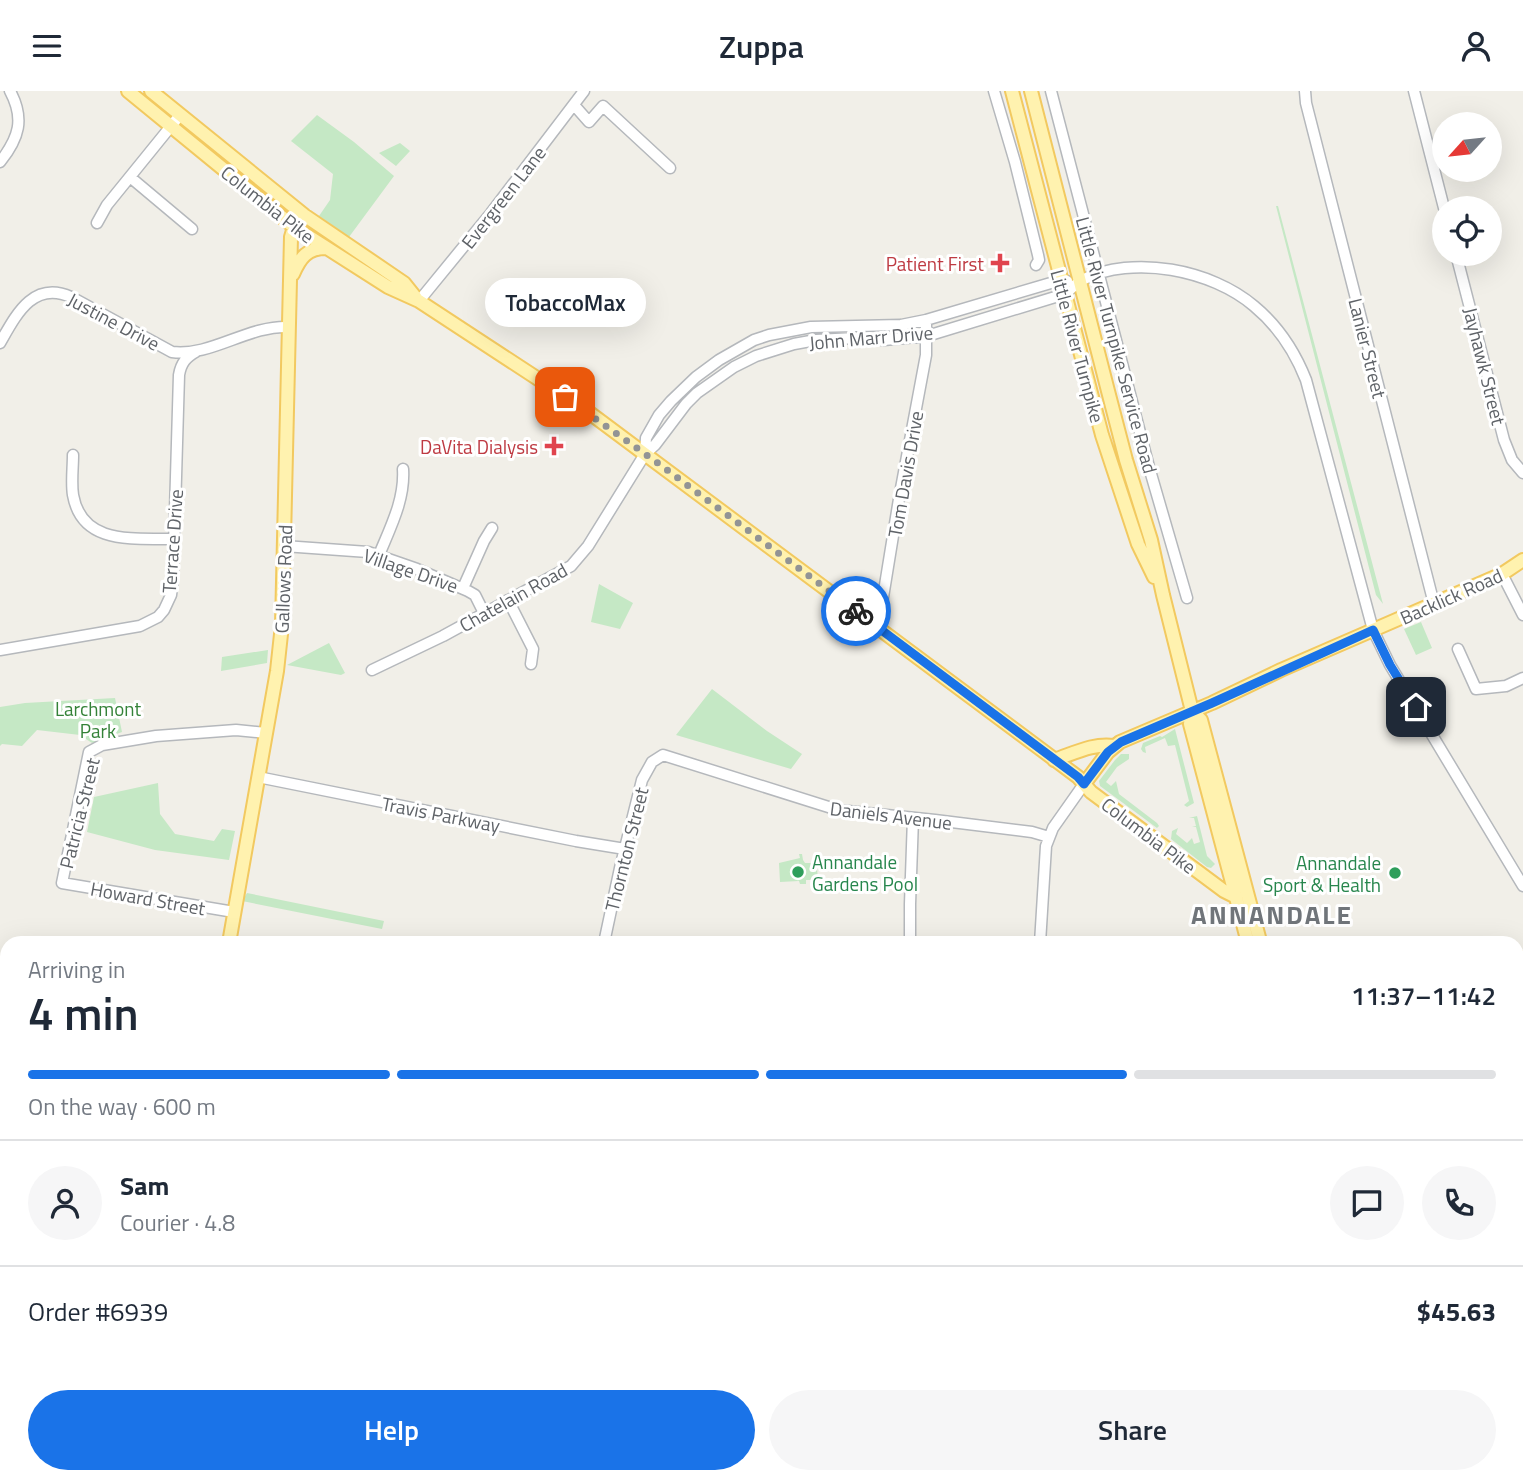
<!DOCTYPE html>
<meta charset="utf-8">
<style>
:root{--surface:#fff;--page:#f6f6f7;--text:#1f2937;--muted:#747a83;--line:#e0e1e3;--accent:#1a73e8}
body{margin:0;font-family:"Titillium Web",sans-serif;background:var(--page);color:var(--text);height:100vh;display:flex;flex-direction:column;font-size:26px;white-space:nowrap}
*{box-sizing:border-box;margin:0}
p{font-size:23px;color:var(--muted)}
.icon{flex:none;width:38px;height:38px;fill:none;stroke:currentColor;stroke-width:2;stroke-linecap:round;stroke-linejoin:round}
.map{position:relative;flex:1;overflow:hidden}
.side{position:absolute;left:0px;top:845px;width:1524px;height:548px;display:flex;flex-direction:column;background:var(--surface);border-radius:21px 21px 0 0;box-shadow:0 7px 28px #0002}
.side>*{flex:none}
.needle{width:46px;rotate:243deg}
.buttons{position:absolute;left:1432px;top:21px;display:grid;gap:14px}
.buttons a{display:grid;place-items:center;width:70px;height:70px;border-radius:50%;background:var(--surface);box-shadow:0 7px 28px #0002;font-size:35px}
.pin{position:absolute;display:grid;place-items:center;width:60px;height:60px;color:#fff;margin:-30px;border-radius:14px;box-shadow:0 4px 10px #0006}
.courier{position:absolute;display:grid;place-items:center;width:70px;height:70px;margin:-35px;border:5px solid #1a73e8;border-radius:50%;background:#fff;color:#222;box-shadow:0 2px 9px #0007}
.bubble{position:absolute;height:49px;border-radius:24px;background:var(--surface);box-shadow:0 7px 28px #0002;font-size:23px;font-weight:600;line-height:49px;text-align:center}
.overview em{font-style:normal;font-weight:600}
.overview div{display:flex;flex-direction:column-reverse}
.overview{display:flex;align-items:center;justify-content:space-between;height:119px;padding:0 28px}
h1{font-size:46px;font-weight:600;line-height:52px}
.bar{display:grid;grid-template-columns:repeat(4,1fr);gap:10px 7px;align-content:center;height:84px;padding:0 28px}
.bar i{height:9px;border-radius:5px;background:var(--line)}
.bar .selected{background:var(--accent)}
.bar p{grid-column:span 4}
.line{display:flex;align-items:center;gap:18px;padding:0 28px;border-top:2px solid var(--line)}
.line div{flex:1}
.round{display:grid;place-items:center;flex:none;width:74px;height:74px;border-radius:37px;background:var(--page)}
.button{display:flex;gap:14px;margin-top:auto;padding:14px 28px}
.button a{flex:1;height:80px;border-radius:42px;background:var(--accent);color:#fff;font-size:28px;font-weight:600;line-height:80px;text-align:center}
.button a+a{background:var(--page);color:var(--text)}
header{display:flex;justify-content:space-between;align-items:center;height:91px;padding:0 28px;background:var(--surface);font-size:32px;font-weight:600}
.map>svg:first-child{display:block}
.green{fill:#c5e8c5}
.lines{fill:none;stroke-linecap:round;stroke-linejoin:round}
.minor-casing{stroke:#b5b8bc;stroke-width:13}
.major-casing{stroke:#f2c960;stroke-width:16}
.minor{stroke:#fff;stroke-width:10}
.major{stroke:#fff2af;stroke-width:12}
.done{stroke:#929495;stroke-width:7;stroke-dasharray:0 12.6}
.route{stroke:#1a73e8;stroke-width:9}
.health-dot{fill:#e0444e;stroke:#fff;stroke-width:2.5}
.leisure-dot{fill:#2e9e5b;stroke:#fff;stroke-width:2.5}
.labels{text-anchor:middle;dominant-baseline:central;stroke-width:6;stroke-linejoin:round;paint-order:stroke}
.street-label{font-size:19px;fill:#5f6368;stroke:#fff}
.health-label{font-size:19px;fill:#be3a42;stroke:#fff;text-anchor:end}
.park-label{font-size:19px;fill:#348238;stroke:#fff}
.leisure-label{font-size:19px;fill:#27864d;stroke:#fff;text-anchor:start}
.district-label{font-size:26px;font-weight:bold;letter-spacing:2px;fill:#70757a;stroke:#fff}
</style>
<header><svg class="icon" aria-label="menu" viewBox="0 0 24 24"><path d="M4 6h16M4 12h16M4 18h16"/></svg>Zuppa<svg class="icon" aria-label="person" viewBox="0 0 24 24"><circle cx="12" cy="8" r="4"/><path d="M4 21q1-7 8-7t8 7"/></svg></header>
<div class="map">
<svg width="1523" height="1392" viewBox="0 0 1523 1392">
<rect width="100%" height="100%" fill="#f1efe8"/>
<path class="green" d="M 317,24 L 354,51 L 394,85 L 349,146 L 319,125 L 330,109 L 333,83 L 291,50 Z
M 400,52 L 410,60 L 396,75 L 379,62 Z
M 1276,115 L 1278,115 L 1383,513 L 1376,504 Z
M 599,493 L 633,512 L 620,538 L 591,531 Z
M 1421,531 L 1432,557 L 1416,564 L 1404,538 Z
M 329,552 L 345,582 L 341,584 L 287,574 Z
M 268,559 L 267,572 L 221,580 L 222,566 Z
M 712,598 L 767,640 L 802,663 L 791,678 L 676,644 Z
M 115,607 L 122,641 L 92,652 L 80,644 L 37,639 L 22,655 L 2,653 L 0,655 L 0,616 L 25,612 Z
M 1175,638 L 1194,712 L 1187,716 L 1184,714 L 1189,710 L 1175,654 L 1168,655 L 1165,647 L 1145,656 L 1146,662 L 1143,661 L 1141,658 L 1143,652 L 1160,645 L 1162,646 Z
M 1121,663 L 1129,663 L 1129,668 L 1117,676 L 1106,691 L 1111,695 L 1116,690 L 1119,703 L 1157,732 L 1159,735 L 1157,737 L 1100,695 L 1099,690 L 1115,669 Z
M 158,692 L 160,723 L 175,743 L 214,750 L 222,738 L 235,740 L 229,769 L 155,759 L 87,741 L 94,706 Z
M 1197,725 L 1207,765 L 1215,773 L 1211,777 L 1207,776 L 1171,748 L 1172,740 L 1178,737 L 1176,743 L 1187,752 L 1192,747 L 1194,753 L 1200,751 L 1196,736 L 1192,736 L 1196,735 L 1194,727 L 1189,727 Z
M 799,763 L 802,763 L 803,769 L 805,772 L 816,772 L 816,765 L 818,789 L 806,789 L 806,793 L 800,793 L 799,790 L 780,791 L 779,772 L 800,767 Z
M 247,802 L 384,830 L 382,838 L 242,810 Z"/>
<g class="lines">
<defs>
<path id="minor" d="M 994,0 L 1015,71 L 1038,164 L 1039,169 L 1036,174
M 1051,0 L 1149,376 L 1187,507
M 1305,0 L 1306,12 L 1434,513
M 1414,0 L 1444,117
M 574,14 L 589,31 L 603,15 L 670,77
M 0,71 C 19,47 25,28 10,0
M 130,86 L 192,138
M 97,132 L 107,114 L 180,24
M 1456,163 L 1504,349 L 1512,369 L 1523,382
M 419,210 L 491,122 L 584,0
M 0,252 C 16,224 33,189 71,206 L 172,261 C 211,266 248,234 289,236
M 645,363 L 646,347 L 659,324 L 671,310 L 696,286 L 719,269 L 754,249 L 769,244 L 811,236 L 901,234 L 926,229 L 1061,189 L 1067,190
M 73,364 C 73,377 71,391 73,404 C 82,455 135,447 174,448
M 284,455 L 368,461 L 417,478 L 468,500 L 475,504 L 484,522
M 379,464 C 390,437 405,409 403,378
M 1502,483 L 1523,524
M 463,497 L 484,450 L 492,437
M 508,509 L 533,558 L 531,573
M 878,537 L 899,408 L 926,264 L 926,229
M 1458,558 L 1476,598 L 1506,595 L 1523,587
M 0,559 L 140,535 L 158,526 L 164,519 L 171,504 L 173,488 L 179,284 C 181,272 186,266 197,260
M 372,579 L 443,545 L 571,475 L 588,455 L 645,363 L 655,354 L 686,313 L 697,302 L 734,276 L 756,265 L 794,253 L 816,249 L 855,247 L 884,249 L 927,245 L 1065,203 C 1070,198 1076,193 1082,189 C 1133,163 1212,179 1254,215 C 1277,234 1295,261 1306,289 L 1373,539 L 1390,574 L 1523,795
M 258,686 L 576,750 L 625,758
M 234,821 L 62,792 L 89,661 L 102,654 L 156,645 L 236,639 L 266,642
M 604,852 L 620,777 L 642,689 L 652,671 L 663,664 L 838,719 L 935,729 L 1032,741 L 1049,746
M 910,852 L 910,813 L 913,727
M 1040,852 L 1046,755 L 1053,737 L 1084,693
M 0,1076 L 7,1077
M 1517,1153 L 1523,1152
M 1517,1186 L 1523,1230
M 392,1386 L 399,1388 L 402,1392
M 518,1386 L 523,1392
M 618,1386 L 623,1392
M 839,1386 L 839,1392
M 1018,1386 L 1020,1392
M 1367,1386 L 1368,1392
M 1417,1386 L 1419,1392
M 259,1392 L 260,1386
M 911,1392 L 931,1386"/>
<path id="major" d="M 128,0 L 294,136 L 388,196 L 419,210 L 587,320 L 1078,686 L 1091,701 L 1224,800 L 1236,806
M 151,0 L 304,124 L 404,192 L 416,207
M 1012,0 L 1102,344 L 1138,453 L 1154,486
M 1031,0 L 1108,300 L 1126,369 L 1151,449 L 1163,504 L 1192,620 L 1190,633 L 1248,852
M 293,183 C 300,167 307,157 326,157
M 1192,620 L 1201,629 L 1260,850 L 1259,852
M 1054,669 C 1075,662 1093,652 1114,655
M 1084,693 L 1108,661 L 1120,651 L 1212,612 L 1281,579 L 1502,483 L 1523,469
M 229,852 L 277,580 L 282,534 L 291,146 L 294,136 L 304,124
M 1517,869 L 1523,867
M 1383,1386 L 1385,1392
M 1397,1386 L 1399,1392
M 125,1392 L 126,1386
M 567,1392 L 574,1386"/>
</defs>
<use href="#minor" class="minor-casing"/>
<use href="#major" class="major-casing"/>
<use href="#minor" class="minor"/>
<use href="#major" class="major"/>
</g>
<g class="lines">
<path class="done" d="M 565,306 L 655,370 L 856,520"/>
<path class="route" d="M 856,520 L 1078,686 L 1084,693 L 1108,661 L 1121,651 L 1212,612 L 1373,539 L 1390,574 L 1416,616"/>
</g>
<g class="health-dot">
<path d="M996.5 161.5h7v7h7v7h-7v7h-7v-7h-7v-7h7z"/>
<path d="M550.5 344.5h7v7h7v7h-7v7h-7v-7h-7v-7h7z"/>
</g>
<g class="leisure-dot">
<circle cx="798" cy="781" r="7"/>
<circle cx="1395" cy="782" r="7"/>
</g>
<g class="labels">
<g class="street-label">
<text transform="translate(503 106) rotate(-52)">Evergreen Lane</text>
<text transform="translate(268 113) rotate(38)">Columbia Pike</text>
<text transform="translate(114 230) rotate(28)">Justine Drive</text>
<text transform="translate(871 246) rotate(-5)">John Marr Drive</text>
<text transform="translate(1117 254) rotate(75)">Little River Turnpike Service Road</text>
<text transform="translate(1078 255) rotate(75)">Little River Turnpike</text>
<text transform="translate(1368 257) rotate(76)">Lanier Street</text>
<text transform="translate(1485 275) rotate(76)">Jayhawk Street</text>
<text transform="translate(905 383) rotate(-80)">Tom Davis Drive</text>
<text transform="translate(172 450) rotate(-86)">Terrace Drive</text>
<text transform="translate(411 479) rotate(19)">Village Drive</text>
<text transform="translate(283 488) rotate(-88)">Gallows Road</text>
<text transform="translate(1451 505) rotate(-24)">Backlick Road</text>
<text transform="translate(513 506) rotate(-29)">Chatelain Road</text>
<text transform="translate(79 722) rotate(-76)">Patricia Street</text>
<text transform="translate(441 723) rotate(11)">Travis Parkway</text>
<text transform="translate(891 724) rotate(7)">Daniels Avenue</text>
<text transform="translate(1149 744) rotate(37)">Columbia Pike</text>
<text transform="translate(626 758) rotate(-76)">Thornton Street</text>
<text transform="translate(148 807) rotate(10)">Howard Street</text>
</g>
<g class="health-label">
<text x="984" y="172">Patient First</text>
<text x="538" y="355">DaVita Dialysis</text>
</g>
<g class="park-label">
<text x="98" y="617">Larchmont<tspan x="98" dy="22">Park</tspan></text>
</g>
<g class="leisure-label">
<text x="812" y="770">Annandale<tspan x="812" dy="22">Gardens Pool</tspan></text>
<text x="1381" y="771" text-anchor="end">Annandale<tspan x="1381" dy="22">Sport &amp; Health</tspan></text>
</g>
<g class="district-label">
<text x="1272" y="823">ANNANDALE</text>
</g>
</g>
</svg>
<div class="buttons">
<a><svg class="needle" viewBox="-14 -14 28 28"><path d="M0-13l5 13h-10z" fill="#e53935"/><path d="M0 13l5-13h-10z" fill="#747a83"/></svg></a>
<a><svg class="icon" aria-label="locate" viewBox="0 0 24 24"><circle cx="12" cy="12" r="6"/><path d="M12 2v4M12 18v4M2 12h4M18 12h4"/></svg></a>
</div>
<div class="pin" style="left:565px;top:306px;background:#ea580c"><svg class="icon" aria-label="bag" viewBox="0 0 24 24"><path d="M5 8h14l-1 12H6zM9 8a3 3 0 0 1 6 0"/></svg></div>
<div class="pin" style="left:1416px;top:616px;background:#1f2937"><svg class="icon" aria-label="home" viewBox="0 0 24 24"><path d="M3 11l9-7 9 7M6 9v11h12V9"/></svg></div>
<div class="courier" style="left:856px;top:520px"><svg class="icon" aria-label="bike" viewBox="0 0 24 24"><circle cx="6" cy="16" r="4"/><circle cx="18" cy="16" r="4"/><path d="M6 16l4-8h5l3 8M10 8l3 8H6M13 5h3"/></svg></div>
<div class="bubble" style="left:485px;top:187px;width:161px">TobaccoMax</div>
<section class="side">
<div class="overview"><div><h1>4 min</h1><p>Arriving in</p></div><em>11:37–11:42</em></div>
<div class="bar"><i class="selected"></i><i class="selected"></i><i class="selected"></i><i></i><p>On the way · 600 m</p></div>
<div class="line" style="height:126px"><a class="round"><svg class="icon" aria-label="person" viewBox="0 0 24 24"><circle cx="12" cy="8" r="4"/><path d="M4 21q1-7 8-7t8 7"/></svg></a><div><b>Sam</b><p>Courier · 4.8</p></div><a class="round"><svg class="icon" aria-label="chat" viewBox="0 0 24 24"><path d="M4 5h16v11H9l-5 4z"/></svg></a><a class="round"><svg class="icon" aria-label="phone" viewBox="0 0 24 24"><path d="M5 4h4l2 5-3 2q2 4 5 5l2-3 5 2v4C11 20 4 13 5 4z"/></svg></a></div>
<div class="line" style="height:91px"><div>Order #6939</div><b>$45.63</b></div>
<div class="button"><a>Help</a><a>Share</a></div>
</section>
</div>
